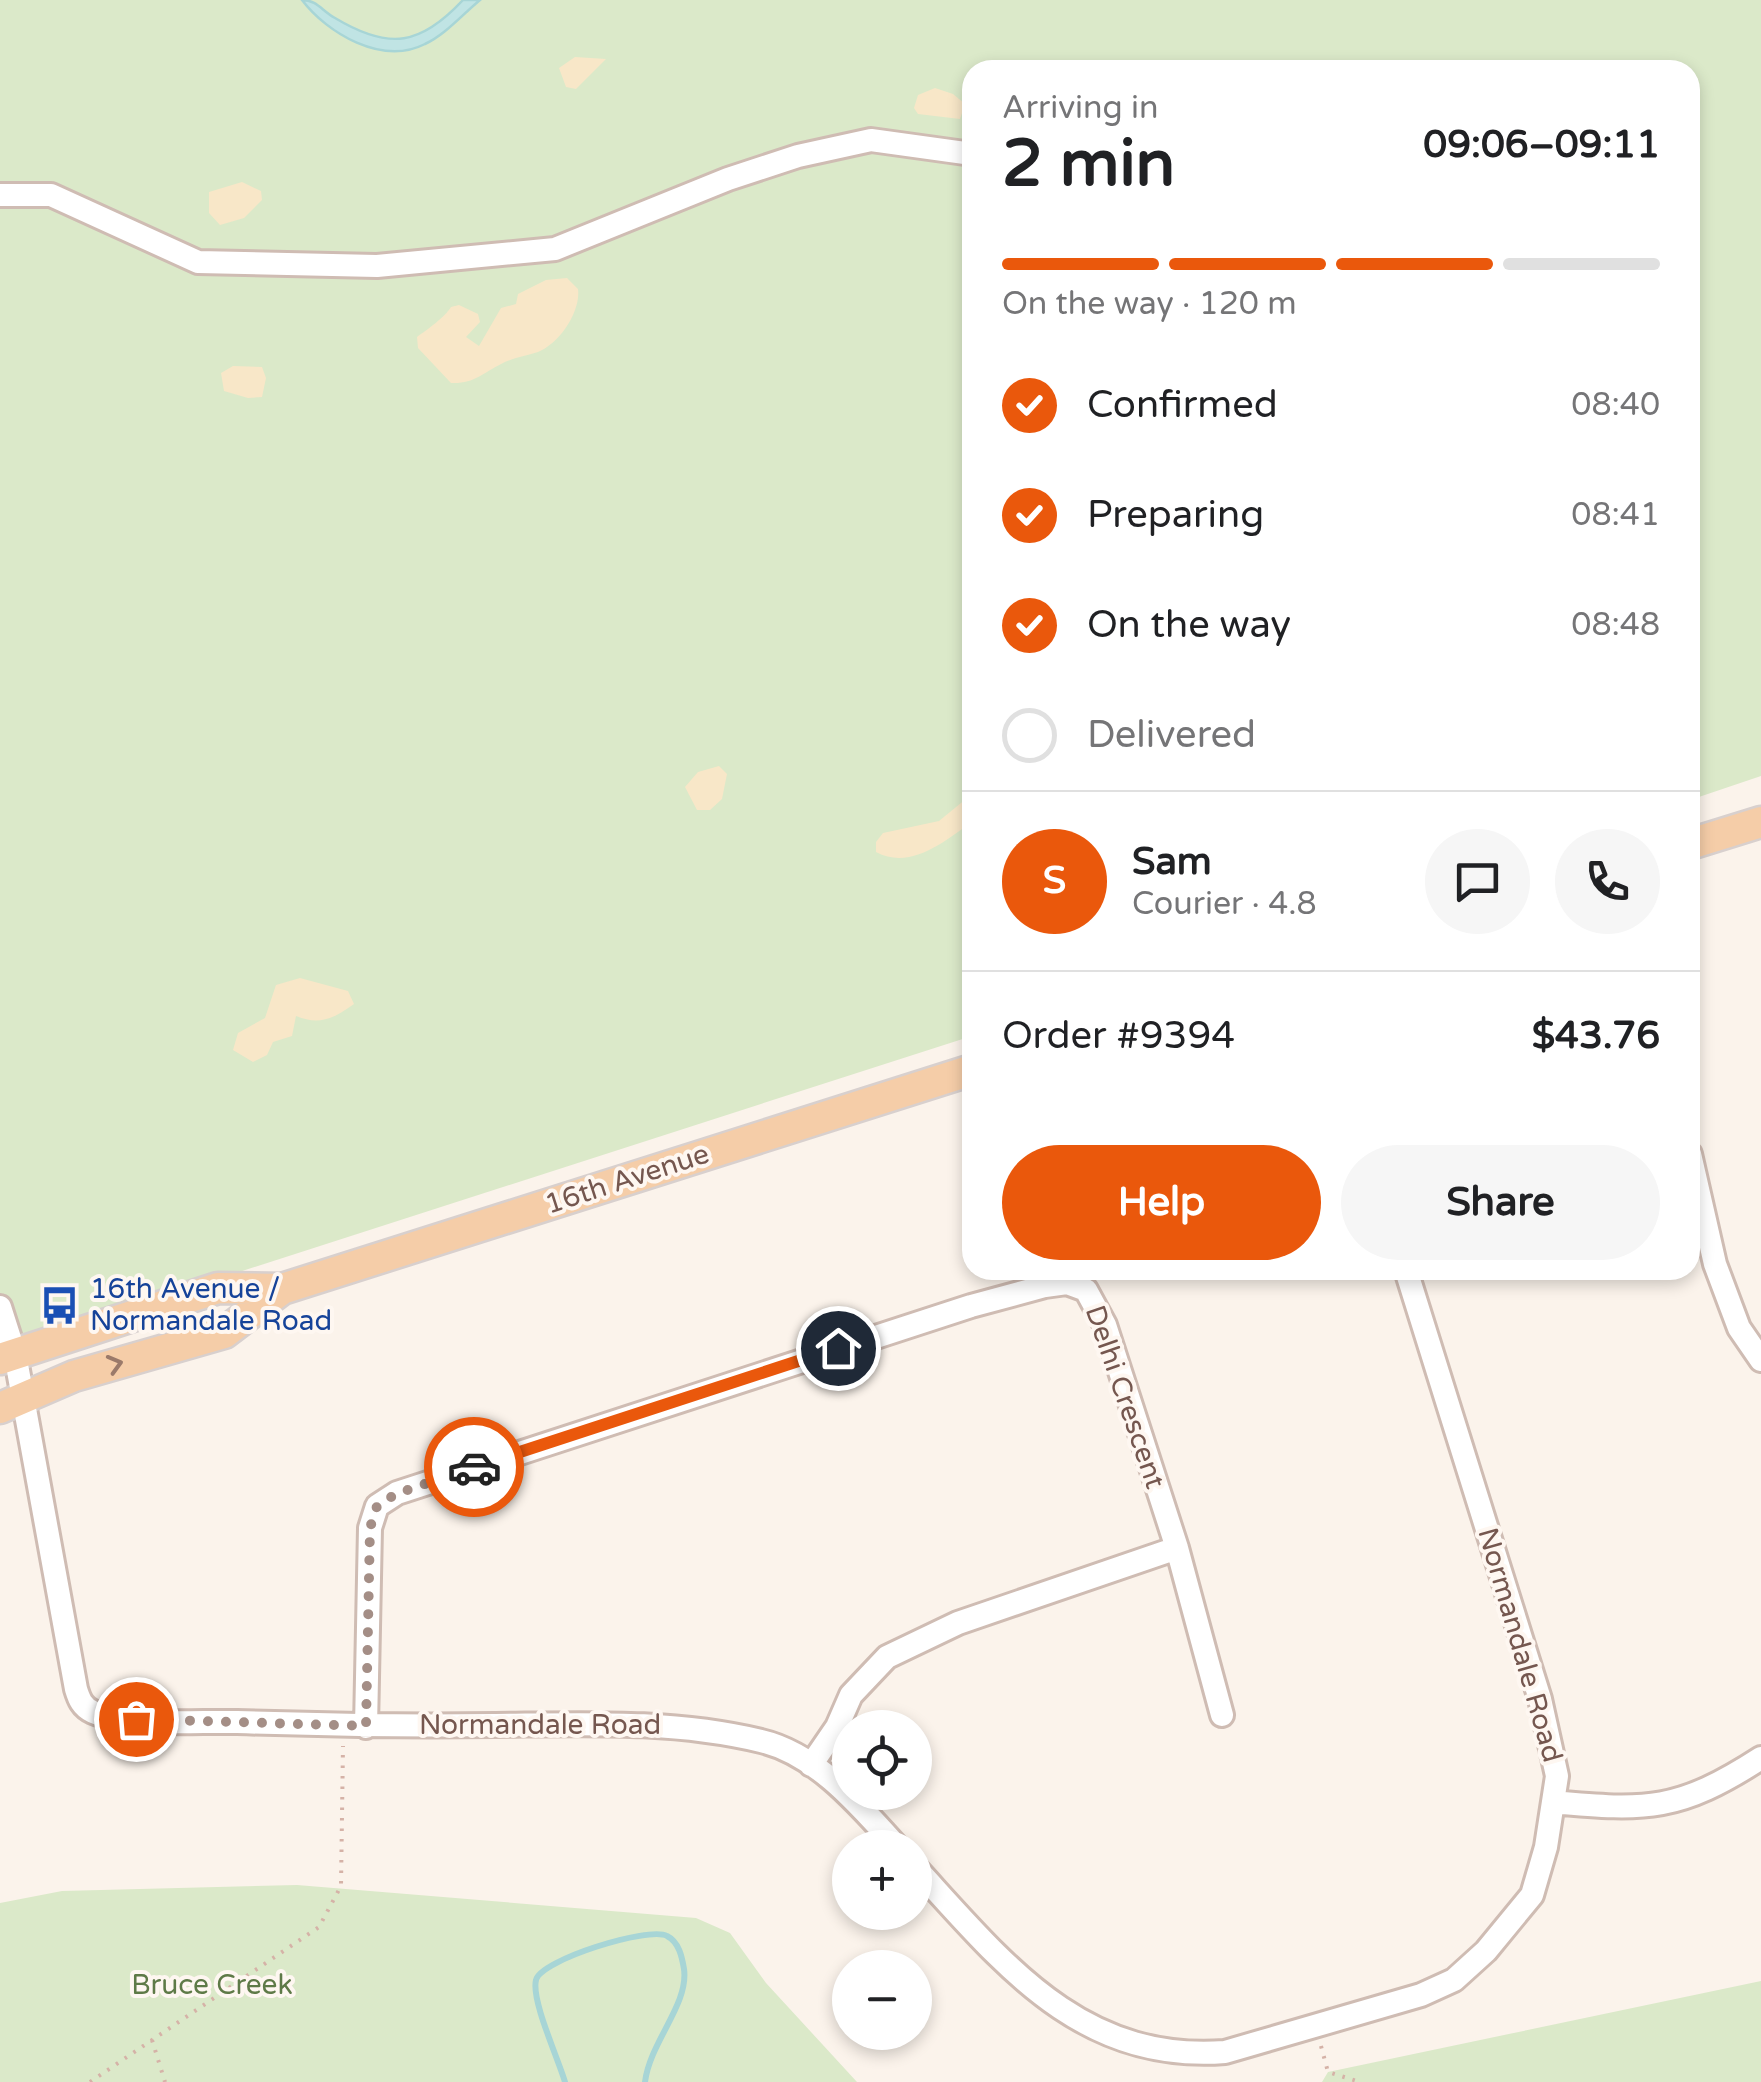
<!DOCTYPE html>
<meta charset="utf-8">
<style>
:root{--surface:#fff;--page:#f6f6f6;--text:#202124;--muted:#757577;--line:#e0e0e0;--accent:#ea580c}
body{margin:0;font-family:"Varela Round",sans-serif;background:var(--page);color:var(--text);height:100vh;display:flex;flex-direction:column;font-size:38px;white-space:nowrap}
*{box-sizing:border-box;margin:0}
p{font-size:32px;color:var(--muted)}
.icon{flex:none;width:55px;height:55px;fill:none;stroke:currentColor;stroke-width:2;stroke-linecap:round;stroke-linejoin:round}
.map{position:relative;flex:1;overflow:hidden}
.panel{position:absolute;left:962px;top:60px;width:738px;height:1220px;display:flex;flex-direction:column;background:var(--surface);border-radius:30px;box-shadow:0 5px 15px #0003}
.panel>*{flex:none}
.fabs{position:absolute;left:832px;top:1710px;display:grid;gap:20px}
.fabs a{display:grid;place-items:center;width:100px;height:100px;border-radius:50%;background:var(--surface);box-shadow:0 5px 15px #0003;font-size:50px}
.pin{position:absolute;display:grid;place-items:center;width:85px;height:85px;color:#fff;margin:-42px;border:5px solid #fff;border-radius:50%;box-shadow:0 2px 10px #0007}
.courier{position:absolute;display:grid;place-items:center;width:100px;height:100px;margin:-50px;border:8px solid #ea580c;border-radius:50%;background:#fff;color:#222;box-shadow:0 2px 12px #0007}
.headline em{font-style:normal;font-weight:700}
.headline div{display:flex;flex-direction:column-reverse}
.headline{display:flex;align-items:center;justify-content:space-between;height:170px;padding:0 40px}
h1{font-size:65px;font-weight:700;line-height:75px}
.bar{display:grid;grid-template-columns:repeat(4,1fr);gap:15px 10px;align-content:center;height:120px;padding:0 40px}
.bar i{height:12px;border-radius:8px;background:var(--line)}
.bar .on{background:var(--accent)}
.bar p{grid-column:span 4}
.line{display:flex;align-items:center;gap:25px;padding:0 40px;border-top:2px solid var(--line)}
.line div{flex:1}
.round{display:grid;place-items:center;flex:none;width:105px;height:105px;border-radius:52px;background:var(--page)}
ol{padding:0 40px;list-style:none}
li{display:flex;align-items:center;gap:30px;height:110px}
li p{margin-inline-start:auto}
li .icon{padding:10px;border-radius:50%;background:var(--accent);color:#fff;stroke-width:4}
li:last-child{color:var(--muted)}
li i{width:55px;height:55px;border:5px solid var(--line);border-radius:50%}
.button{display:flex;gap:20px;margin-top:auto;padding:20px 40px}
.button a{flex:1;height:115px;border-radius:60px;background:var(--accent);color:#fff;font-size:40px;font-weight:700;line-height:115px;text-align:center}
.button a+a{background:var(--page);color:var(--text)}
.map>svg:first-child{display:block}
.green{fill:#dbe9c9}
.sand{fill:#f8e7c8}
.water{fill:#c0e4e4;stroke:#a7d5d6;stroke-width:2.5}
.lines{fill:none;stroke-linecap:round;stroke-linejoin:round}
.stream{stroke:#a7d5d6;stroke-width:6}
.minor-casing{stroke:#cfbcb3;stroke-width:28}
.major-casing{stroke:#d8d0ce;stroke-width:35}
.path{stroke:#d5b2a7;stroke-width:4;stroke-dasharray:2.5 8;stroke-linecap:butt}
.minor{stroke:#fff;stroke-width:22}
.major{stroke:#f5cda8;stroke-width:30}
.oneway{stroke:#9b7a6a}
.done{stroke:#a48e86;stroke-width:10;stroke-dasharray:0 18}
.route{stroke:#ea580c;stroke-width:12}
.labels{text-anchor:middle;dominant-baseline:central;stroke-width:8;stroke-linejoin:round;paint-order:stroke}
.street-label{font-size:28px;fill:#75574f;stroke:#fef7f1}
.transit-label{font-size:28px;fill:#164399;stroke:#fef7f1;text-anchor:start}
.park-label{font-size:28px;fill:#5e7a47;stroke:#fef7f1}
</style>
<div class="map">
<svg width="1761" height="2082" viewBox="0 0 1761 2082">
<rect width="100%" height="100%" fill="#fbf3eb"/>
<path class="green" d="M 0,0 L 1761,0 L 1761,776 L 1690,800 L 1690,70 L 972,70 L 972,1036 L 0,1349 Z
M 297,1885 L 696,1918 L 730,1933 L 766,1983 L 857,2082 L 0,2082 L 0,1903 L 62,1891 Z
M 1761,1981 L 1761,2082 L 1322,2082 L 1328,2072 Z"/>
<path class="sand" d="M 575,57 L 606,59 L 576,89 L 566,87 L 559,68 Z
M 935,88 L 953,94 L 965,104 L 960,119 L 918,114 L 914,108 L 918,95 Z
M 242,182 L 261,191 L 262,200 L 244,218 L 220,225 L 209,213 L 209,192 Z
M 567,278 L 578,289 C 581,312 559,344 538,352 C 525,356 512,358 501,364 C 483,373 474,384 451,383 L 418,348 L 417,337 C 427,330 445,317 451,307 L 459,305 L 478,314 L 480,322 L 466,337 L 479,346 L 501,308 L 516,304 L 518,294 L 546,280 Z
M 233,366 L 262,367 L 266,378 L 262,397 L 248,398 L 224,391 L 221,373 Z
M 719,766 L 727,774 L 722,799 L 710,810 L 697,810 L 685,787 L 698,772 Z
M 972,794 L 972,822 C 946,840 911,871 876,852 L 876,842 L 883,833 L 939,821 Z
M 300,978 L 348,991 L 354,1004 C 332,1020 318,1025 296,1016 L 292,1036 L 273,1042 L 267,1055 L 253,1062 L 233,1050 L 238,1033 L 265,1018 L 276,985 Z"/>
<path class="water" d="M 302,0 C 317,0 322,11 335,18 C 390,51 421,45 463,0 L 480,0 C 463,14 445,35 425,44 C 382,66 327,33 302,0 Z"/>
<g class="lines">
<path class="stream" d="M 565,2082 C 558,2058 531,2000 536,1980 C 540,1960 649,1926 667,1936 C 679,1942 682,1957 684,1969 C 689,2004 650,2042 645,2082"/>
<defs>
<path id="minor" d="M 0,195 L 51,195 L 198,262 L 377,266 L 555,249 L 728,179 L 798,156 L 871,140 L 972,154
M 1690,1154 L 1715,1264 L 1739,1328 L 1761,1360
M 0,1307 L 15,1354 L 76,1689 C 79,1699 82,1707 93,1712 C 128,1727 197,1721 237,1722 C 323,1725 410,1726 496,1725 C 586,1724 673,1720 761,1741 C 817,1754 861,1807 898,1848
M 366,1727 L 370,1528 L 377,1506 L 397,1493 L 971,1306 L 1045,1286 L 1067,1283 L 1086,1290 L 1105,1325 L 1177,1548 L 1222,1715
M 811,1765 L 837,1727 L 851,1695 L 887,1657 L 958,1623 L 1177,1548
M 1553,1802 C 1647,1811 1679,1811 1761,1758
M 915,1867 C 1003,1963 1080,2063 1225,2052 L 1421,1995 L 1454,1980 L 1486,1951 L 1532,1895 L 1546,1847 L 1557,1776 L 1540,1699 L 1406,1270"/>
<path id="major" d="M 1690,844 L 1761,822
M 0,1359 L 218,1288 L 282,1289 L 972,1070
M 0,1408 L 74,1376 L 224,1333 L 282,1289"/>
</defs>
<use href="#minor" class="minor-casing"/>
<use href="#major" class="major-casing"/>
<path class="path" d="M 152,2040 L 165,2082
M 1321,2046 L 1328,2072 L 1360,2082
M 90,2082 L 319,1927 L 341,1886 L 343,1746"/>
<use href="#minor" class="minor"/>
<use href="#major" class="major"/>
</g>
<defs><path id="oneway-chevron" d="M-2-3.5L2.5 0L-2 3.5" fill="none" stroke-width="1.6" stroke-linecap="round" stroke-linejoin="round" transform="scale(2.5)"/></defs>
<use class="oneway" href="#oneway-chevron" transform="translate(115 1364) rotate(-16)"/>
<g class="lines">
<path class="done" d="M 136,1719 L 366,1726 L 370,1528 L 377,1506 L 396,1494 L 474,1467"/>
<path class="route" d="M 474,1467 L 838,1348"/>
</g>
<defs>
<symbol id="bus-bare" viewBox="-9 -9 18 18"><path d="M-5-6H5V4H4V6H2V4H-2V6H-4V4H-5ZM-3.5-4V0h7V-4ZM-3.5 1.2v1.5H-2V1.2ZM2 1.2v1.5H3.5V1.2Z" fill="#1a4fb4" stroke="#fef7f1" stroke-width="2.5" paint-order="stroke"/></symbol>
</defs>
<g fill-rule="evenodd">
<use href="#bus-bare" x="32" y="1278" width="55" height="55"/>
</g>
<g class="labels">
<g class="street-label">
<text transform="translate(627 1179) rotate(-18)">16th Avenue</text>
<text transform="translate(1125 1397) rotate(71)">Delhi Crescent</text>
<text transform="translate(1520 1645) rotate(74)">Normandale Road</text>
<text x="540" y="1725">Normandale Road</text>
</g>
<g class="transit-label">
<text x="90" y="1289">16th Avenue /<tspan x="90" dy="32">Normandale Road</tspan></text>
</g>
<g class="park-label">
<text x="212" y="1985">Bruce Creek</text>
</g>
</g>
</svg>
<div class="fabs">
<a><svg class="icon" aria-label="locate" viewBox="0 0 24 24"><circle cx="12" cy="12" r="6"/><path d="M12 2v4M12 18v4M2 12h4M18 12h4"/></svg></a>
<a>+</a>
<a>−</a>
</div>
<div class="pin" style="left:136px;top:1719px;background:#ea580c"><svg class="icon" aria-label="bag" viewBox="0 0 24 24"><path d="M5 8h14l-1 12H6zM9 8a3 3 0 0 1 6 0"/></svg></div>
<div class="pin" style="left:838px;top:1348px;background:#1f2937"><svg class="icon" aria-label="home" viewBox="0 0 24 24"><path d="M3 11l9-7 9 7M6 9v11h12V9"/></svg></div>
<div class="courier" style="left:474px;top:1467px"><svg class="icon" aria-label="car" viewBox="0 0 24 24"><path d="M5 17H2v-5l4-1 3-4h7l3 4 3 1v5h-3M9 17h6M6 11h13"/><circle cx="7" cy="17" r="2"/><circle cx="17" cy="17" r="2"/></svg></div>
<section class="panel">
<div class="headline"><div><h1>2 min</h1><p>Arriving in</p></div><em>09:06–09:11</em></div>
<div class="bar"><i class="on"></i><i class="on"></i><i class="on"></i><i></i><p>On the way · 120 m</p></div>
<ol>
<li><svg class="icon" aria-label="check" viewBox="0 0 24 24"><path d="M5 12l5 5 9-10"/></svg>Confirmed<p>08:40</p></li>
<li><svg class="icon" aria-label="check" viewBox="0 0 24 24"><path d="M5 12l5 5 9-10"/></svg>Preparing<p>08:41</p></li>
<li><svg class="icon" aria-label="check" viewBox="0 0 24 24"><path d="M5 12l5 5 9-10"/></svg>On the way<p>08:48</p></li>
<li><i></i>Delivered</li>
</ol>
<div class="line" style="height:180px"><b class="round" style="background:var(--accent);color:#fff">S</b><div><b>Sam</b><p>Courier · 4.8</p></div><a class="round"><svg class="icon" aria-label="chat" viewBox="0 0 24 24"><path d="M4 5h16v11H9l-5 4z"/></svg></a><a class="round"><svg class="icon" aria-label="phone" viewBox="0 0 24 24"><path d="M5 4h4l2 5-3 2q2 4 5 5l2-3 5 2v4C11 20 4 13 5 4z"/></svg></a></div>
<div class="line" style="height:130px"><div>Order #9394</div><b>$43.76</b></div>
<div class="button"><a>Help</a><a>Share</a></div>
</section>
</div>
